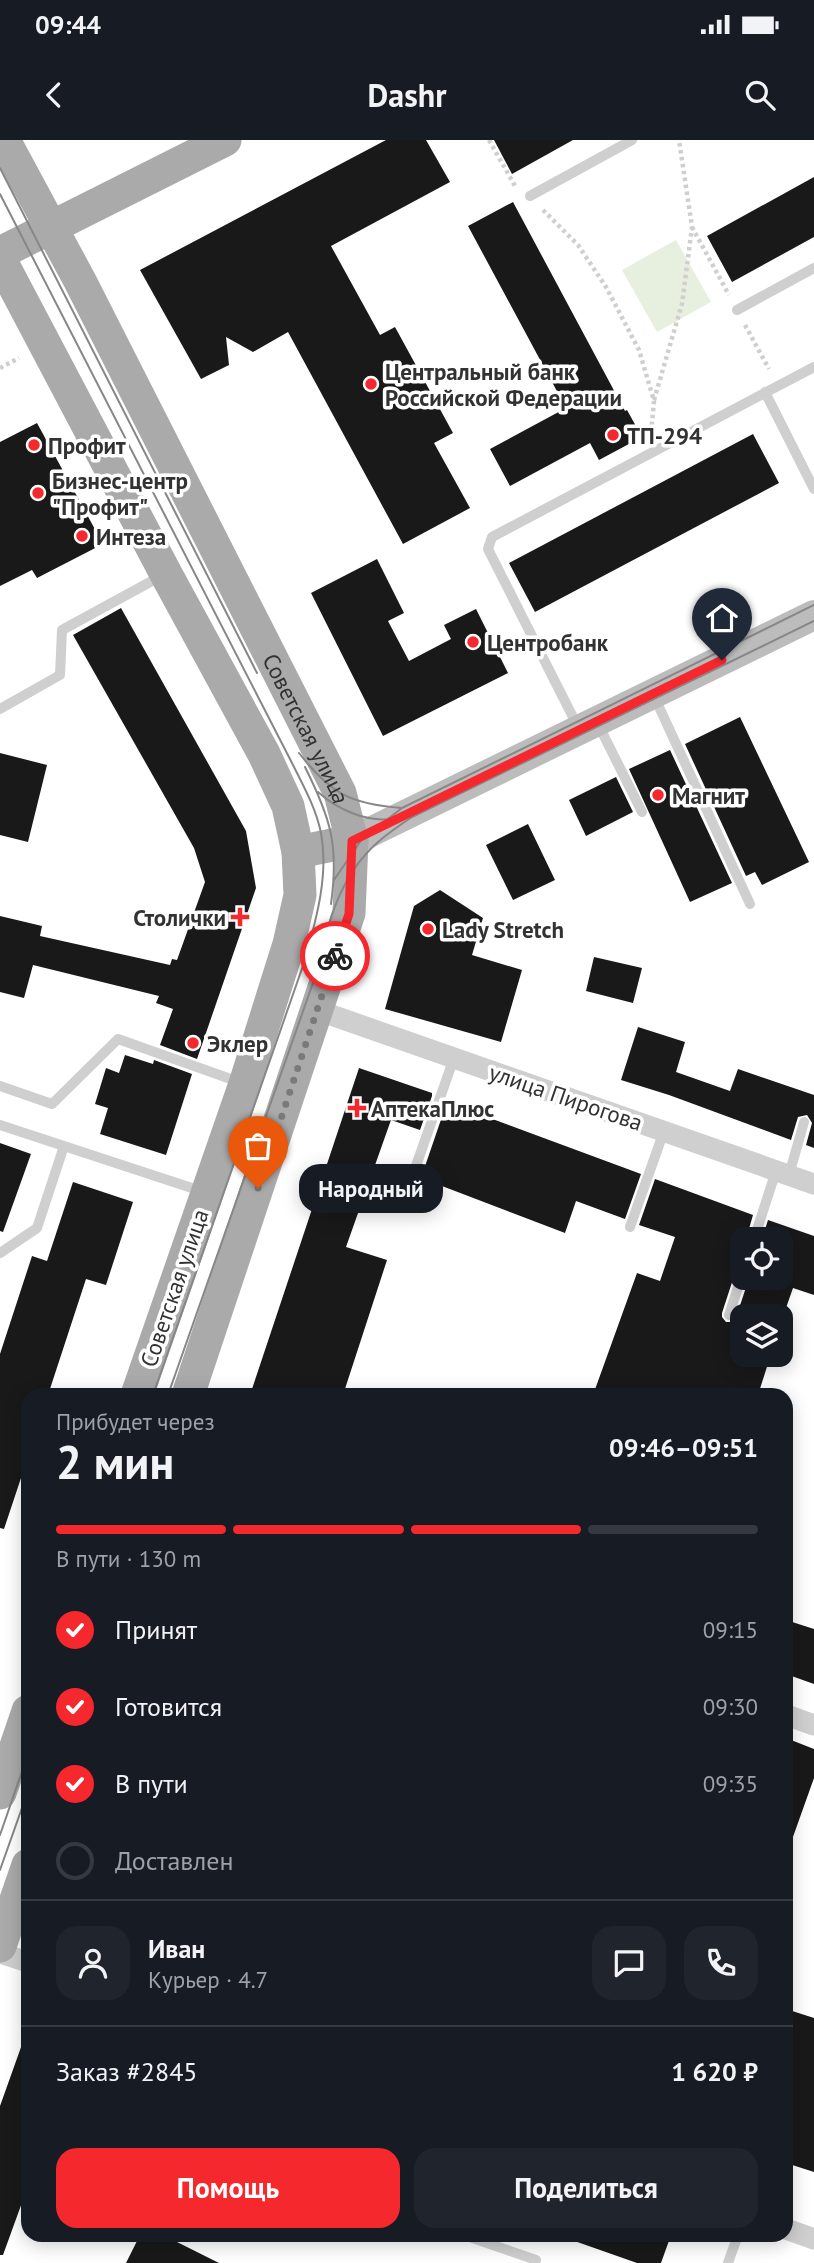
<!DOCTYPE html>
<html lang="ru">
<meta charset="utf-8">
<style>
:root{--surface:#171b24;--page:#20242c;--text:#f1f3f6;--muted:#9ea1a6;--line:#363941;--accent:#f5282e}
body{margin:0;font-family:"PT Sans",sans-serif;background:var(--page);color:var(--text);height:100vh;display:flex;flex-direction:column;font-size:26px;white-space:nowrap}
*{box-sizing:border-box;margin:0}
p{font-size:23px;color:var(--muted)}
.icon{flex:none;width:38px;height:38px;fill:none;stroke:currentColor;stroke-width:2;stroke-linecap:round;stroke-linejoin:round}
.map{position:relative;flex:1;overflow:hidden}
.side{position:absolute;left:21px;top:1248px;width:772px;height:854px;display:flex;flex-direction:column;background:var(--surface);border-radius:21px;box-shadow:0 4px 18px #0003}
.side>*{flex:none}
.fabs{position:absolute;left:730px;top:1087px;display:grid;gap:14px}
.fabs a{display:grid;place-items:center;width:63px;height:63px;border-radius:14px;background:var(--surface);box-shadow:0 4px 18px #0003;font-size:35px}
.pin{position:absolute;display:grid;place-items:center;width:60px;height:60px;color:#fff;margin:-72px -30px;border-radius:50% 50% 50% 0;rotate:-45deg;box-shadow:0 0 7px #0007}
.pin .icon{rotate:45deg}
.courier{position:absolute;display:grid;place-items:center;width:70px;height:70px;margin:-35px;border:5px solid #f5282e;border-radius:50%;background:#fff;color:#222;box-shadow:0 2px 9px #0007}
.bubble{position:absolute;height:49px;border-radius:21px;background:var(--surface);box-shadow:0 4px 18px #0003;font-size:23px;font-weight:700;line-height:49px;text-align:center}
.summary em{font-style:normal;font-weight:700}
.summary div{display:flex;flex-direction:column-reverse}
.summary{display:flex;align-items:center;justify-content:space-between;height:119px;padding:0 35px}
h1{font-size:46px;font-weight:700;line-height:52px}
.bar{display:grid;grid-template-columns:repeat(4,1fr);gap:10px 7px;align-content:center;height:84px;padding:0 35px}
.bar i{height:9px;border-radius:5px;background:var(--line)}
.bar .selected{background:var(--accent)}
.bar p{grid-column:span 4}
.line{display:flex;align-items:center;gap:18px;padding:0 35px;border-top:2px solid var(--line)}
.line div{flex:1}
.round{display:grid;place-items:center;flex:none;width:74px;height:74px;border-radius:21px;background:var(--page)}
ol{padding:0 35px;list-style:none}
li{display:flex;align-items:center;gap:21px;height:77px}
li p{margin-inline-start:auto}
li .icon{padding:7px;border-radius:50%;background:var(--accent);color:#fff;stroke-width:4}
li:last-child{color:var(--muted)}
li i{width:38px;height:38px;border:4px solid var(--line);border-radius:50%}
.cta{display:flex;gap:14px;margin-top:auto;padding:14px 35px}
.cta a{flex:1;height:80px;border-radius:21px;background:var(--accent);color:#fff;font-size:28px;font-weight:700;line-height:80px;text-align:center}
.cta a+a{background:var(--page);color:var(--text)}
.status{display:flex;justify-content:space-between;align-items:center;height:49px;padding:0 35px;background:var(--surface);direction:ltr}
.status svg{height:19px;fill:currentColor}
header{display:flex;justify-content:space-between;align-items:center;height:91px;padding:0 35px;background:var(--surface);font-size:32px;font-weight:700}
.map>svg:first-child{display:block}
.green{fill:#e7efdf}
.building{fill:#191919}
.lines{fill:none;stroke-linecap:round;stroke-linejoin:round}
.path{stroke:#cfcfcf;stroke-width:4.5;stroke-dasharray:3.5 3.5;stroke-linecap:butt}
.service{stroke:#cfcfcf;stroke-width:10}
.minor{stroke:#cfcfcf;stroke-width:21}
.secondary{stroke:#bcbcbc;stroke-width:30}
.primary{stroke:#aaa;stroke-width:33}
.tram{stroke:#878787;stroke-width:2}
.done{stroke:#7a7a7a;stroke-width:7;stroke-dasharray:0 12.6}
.route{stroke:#f5282e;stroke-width:9}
.poi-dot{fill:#f5282e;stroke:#fff;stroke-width:2.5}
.labels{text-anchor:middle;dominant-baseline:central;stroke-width:7;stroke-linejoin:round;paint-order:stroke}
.poi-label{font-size:23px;font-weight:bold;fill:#323232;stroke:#fff;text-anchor:start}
.street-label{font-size:23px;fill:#323232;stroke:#fff}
</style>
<div class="status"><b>09:44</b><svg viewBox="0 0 49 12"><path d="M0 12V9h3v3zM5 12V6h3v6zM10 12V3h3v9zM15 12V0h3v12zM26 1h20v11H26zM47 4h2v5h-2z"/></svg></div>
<header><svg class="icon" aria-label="back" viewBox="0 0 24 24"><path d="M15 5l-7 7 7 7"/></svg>Dashr<svg class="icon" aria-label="search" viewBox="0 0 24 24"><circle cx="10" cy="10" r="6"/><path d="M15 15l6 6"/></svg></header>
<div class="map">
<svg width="814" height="2123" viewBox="0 0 814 2123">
<rect width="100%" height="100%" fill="#fff"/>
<path class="green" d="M 676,100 L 711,162 L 657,192 L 622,130 Z"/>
<path class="building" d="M 386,0 L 426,0 L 450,42 L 331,106 L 380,195 L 395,187 L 453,293 L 434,303 L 470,368 L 403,404 L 288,192 L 253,212 L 226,197 L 229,225 L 201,239 L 140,130 Z
M 494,0 L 573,0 L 512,34 Z
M 814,37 L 814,97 L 732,142 L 707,96 Z
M 513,62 L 625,271 L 627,270 L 642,297 L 599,320 L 590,303 L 510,346 L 490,309 L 566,268 L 468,86 Z
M 37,283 L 103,404 L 37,438 L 32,430 L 0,446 L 0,302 Z
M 753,294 L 779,343 L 535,472 L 509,423 Z
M 377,419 L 404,473 L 388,481 L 409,521 L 451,499 L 444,485 L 476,469 L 508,533 L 383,596 L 311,453 Z
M 121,468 L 246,691 L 256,748 L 197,919 L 160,905 L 173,869 L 156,863 L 159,856 L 33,825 L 24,858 L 0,852 L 0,776 L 42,786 L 40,796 L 170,825 L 172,819 L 177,820 L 205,742 L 194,708 L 73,495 Z
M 740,577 L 809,722 L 762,745 L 755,732 L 746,736 L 685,604 Z
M 670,610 L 732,743 L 690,762 L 629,629 Z
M 0,613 L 47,625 L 28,702 L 0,695 Z
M 616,637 L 633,672 L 586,696 L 569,660 Z
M 528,684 L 555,740 L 513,760 L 486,705 Z
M 440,750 L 483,778 L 472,815 L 522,830 L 501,902 L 385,869 L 414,766 Z
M 594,817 L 642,828 L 633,863 L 586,851 Z
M 638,887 L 685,902 L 676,932 L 730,951 L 738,929 L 814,955 L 814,1008 L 806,1005 L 812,983 L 807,975 L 798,977 L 791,1000 L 669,955 L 621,940 Z
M 125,915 L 153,924 L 154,920 L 192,934 L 166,1015 L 100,994 L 108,968 L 95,964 L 106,928 L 119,933 Z
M 359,928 L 432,953 L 432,956 L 420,990 L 391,980 L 346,1107 L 387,1120 L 343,1255 L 250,1255 Z
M 447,962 L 641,1034 L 625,1079 L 576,1061 L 565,1093 L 421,1038 Z
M 0,1003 L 31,1014 L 3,1092 L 0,1091 Z
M 655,1039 L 753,1075 L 746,1099 L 742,1099 L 742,1127 L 735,1133 L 722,1173 L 722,1177 L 726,1182 L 731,1182 L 736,1178 L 749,1138 L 780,1138 L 780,1099 L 762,1099 L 768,1080 L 814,1096 L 814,1155 L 793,1148 L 780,1185 L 780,1176 L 742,1176 L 742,1214 L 771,1214 L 758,1255 L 593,1255 L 637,1133 L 660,1141 L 675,1097 L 639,1085 Z
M 73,1042 L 133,1062 L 106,1145 L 86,1139 L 48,1255 L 28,1255 L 28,1317 L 4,1389 L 0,1388 L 0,1214 L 32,1116 L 47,1121 Z
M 786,1480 L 814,1489 L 814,1544 L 786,1534 Z
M 791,1600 L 814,1609 L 814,1638 L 789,1708 L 786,1708 L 786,1616 Z
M 786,1869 L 814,1878 L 814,2032 L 786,2023 Z
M 25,1896 L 28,1897 L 28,2046 L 3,2115 L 0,2115 L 0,1966 Z
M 140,2095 L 163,2095 L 219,2123 L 126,2123 Z
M 566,2095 L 671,2095 L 661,2123 L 637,2123 L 566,2098 Z"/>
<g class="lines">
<path class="path" d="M 489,0 L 515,46
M 543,70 L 578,105 L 606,147 L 639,210 L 654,261 L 651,293
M 692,87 L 729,155
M 745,185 L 769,229
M 0,228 L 19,218
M 654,260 L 682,164 L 692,87 L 679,0"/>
<path class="service" d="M 530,56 L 632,0
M 737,170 L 814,128
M 765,252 L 814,349
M 654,556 L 750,764
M 0,569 L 60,535 L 62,490 L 163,435
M 598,584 L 642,672
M 578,587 L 488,409 L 492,397 L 814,227
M 0,946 L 52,964 L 118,899 L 242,943
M 0,985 L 204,1052
M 789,1035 L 804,982
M 405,1057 L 454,918
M 630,1087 L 664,991
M 754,1099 L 776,1031
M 0,1113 L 37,1088 L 64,1006
M 729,1175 L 742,1135
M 464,2095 L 536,2120
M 728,2123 L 738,2095"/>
<path class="minor" d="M 317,870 L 814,1044
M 786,1575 L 814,1585
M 0,1813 L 28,1822
M 786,2089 L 814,2099"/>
<path class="secondary" d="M 352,701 L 814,475"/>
<g class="primary">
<path id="s1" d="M 4,0 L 80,141 L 340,653 L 352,701 L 349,773 L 188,1255"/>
<path d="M 0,113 L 225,0"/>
<path d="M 0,119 L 166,434 L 264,614 L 288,666 L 298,712 L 300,755 L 289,804 L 245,944 L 137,1255"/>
<path d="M 298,712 L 352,701"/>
<path d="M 0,1653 L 28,1571"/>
<path d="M 0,1806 L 28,1725"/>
</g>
<path class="tram" d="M 0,28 L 257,533
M 0,54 L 292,623 C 303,645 316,668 321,693 C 329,735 316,780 305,820 L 153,1255
M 299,613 C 331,654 350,664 402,668
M 305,627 C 331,679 339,706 331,764
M 318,652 C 337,669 365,682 391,679
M 334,740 L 362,699 L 402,668 L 814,465
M 168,1255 L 314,840 C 326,791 337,738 377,703 C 388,693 400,685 412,677 L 814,481
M 0,1695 L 28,1614
M 0,1730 L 28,1651"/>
</g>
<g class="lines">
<path class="done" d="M 258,1048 L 335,816"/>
<path class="route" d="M 335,816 L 349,774 L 352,701 L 722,520"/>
</g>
<g class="poi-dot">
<circle cx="371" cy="244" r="7"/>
<circle cx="613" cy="295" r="7"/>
<circle cx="34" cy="305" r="7"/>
<circle cx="38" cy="353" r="7"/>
<circle cx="82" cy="396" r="7"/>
<circle cx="473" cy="502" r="7"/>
<circle cx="658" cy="655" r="7"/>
<path d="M236.5 766.5h7v7h7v7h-7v7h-7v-7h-7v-7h7z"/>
<circle cx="428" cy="789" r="7"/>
<circle cx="193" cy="903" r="7"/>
<path d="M353.5 957.5h7v7h7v7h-7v7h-7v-7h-7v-7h7z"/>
</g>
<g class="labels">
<g class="poi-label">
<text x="385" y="231">Центральный банк<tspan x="385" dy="26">Российской Федерации</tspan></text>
<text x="627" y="295">ТП-294</text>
<text x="48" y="305">Профит</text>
<text x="52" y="340">Бизнес-центр<tspan x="52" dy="26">"Профит"</tspan></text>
<text x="96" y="396">Интеза</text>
<text x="487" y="502">Центробанк</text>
<text x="672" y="655">Магнит</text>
<text x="226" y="777" text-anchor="end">Столички</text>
<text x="442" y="789">Lady Stretch</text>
<text x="207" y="903">Эклер</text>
<text x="371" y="968">АптекаПлюс</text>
</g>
<g class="street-label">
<text stroke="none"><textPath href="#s1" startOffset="662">Советская улица</textPath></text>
<text transform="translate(566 957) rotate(19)">улица Пирогова</text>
<text transform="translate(174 1148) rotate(-71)">Советская улица</text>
</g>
</g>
</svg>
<div class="fabs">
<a><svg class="icon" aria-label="locate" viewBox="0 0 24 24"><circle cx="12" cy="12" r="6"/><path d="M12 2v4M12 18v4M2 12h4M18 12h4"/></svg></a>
<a><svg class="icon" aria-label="layers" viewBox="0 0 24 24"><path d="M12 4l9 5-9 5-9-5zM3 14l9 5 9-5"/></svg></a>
</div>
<div class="pin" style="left:258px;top:1048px;background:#ea580c"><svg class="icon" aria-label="bag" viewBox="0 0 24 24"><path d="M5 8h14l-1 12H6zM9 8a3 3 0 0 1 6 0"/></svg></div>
<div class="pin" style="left:722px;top:520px;background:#1f2937"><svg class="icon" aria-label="home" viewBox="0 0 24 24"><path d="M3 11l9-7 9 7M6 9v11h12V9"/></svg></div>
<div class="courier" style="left:335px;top:816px"><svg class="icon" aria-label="bike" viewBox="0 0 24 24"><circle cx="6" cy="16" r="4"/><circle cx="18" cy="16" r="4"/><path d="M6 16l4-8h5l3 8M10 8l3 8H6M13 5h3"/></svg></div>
<div class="bubble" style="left:299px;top:1024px;width:144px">Народный</div>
<section class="side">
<div class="summary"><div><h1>2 мин</h1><p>Прибудет через</p></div><em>09:46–09:51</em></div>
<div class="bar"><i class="selected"></i><i class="selected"></i><i class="selected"></i><i></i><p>В пути · 130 m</p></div>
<ol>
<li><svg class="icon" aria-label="check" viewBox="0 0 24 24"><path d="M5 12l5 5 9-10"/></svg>Принят<p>09:15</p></li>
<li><svg class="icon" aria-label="check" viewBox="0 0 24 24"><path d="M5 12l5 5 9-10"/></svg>Готовится<p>09:30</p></li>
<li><svg class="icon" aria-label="check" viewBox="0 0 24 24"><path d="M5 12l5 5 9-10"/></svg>В пути<p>09:35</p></li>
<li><i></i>Доставлен</li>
</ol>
<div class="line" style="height:126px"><a class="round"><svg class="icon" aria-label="person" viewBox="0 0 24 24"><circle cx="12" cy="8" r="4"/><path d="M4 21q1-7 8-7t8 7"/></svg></a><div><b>Иван</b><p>Курьер · 4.7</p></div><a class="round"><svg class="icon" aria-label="chat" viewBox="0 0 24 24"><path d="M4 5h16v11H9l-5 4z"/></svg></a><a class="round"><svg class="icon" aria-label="phone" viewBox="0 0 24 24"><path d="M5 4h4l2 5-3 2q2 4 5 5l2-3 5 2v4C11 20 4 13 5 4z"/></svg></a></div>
<div class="line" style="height:91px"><div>Заказ #2845</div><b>1 620 ₽</b></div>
<div class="cta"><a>Помощь</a><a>Поделиться</a></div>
</section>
</div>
